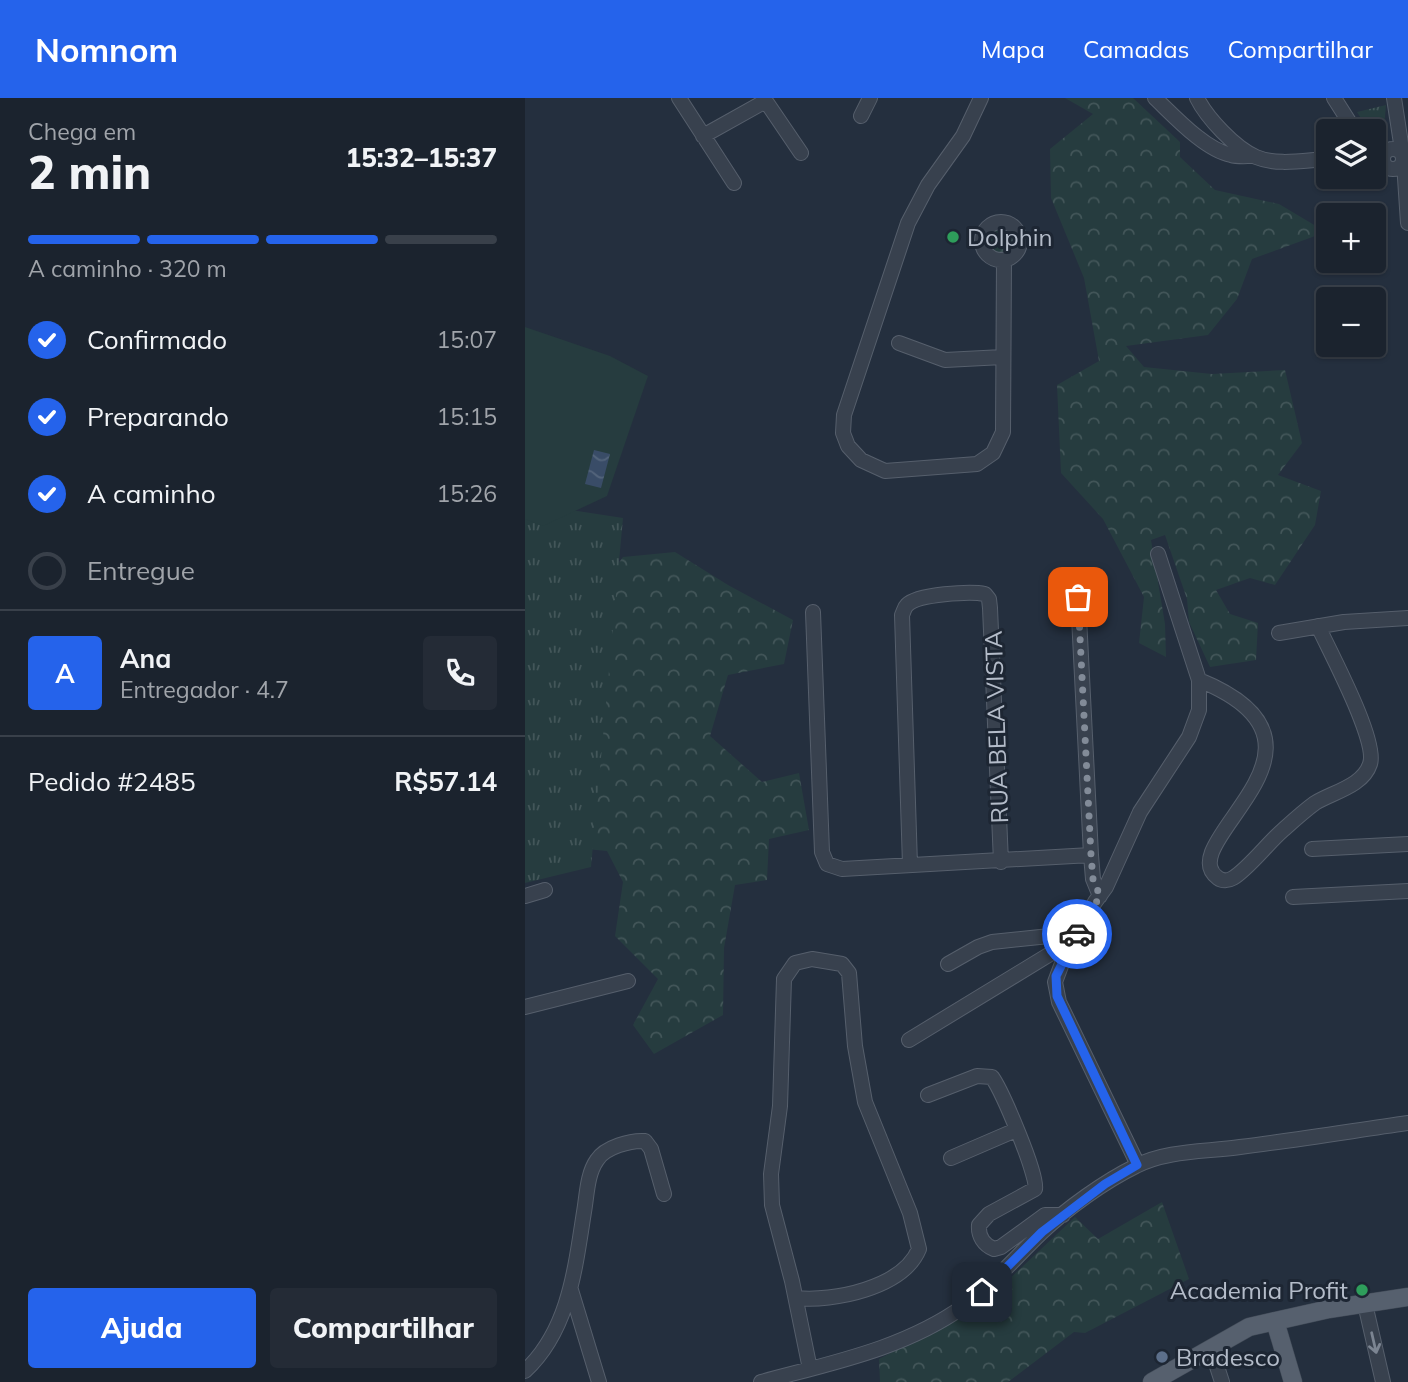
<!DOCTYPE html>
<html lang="pt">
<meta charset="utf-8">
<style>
:root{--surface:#1b232e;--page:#242b36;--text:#f1f3f6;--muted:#a0a4aa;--line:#39404a;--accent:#2563eb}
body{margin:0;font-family:Mulish,sans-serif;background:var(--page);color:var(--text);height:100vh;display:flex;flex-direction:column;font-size:26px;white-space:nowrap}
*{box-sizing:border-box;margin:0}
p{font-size:23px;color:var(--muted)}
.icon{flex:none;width:38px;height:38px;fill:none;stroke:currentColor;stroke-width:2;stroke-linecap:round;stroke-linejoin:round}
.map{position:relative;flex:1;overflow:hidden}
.sheet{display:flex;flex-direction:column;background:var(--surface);width:525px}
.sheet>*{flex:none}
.fabs{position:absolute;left:791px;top:21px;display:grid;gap:14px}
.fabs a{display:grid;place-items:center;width:70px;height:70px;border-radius:7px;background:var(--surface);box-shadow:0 2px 5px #0004,0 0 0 2px var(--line);font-size:35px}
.pin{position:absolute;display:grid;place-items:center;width:60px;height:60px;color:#fff;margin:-30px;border-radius:14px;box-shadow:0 4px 10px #0006}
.courier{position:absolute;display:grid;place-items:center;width:70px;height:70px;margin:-35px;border:5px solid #2563eb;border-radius:50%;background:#fff;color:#222;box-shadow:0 2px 9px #0007}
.headline em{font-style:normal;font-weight:800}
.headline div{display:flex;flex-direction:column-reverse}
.headline{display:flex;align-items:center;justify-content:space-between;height:119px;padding:0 28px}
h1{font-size:46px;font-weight:800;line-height:52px}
.bar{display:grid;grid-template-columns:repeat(4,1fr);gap:10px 7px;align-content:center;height:84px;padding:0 28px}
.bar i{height:9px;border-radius:5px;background:var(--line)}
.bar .current{background:var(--accent)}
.bar p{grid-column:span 4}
.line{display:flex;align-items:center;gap:18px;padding:0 28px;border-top:2px solid var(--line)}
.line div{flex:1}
.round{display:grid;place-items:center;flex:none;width:74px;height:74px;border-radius:7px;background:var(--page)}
ol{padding:0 28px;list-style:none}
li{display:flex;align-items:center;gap:21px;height:77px}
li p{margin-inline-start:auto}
li .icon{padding:7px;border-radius:50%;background:var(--accent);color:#fff;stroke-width:4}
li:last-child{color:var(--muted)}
li i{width:38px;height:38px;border:4px solid var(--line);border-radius:50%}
.primary-button{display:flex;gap:14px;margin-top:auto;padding:14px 28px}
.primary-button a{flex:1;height:80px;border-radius:7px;background:var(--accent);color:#fff;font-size:28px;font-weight:800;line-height:80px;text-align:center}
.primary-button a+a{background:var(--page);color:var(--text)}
header{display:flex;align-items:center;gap:42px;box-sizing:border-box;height:98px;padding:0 35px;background:var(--accent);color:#fff}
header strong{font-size:33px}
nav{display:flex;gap:38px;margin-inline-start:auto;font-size:24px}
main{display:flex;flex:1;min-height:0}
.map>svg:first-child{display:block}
.forest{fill:url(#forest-crowns)}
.park{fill:url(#park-tufts)}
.garden{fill:url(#garden-furrows)}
.pitch{fill:#263c3f}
.water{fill:url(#water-waves)}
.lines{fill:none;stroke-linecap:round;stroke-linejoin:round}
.minor-casing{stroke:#565f6c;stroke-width:16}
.major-casing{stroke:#414a57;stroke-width:19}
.minor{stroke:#38414e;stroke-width:14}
.major{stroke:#56606e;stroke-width:18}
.oneway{stroke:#7c8592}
.done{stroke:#828b98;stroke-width:7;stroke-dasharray:0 12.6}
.route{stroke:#2563eb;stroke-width:9}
.leisure-dot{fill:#2e9e5b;stroke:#1d2633;stroke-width:2.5}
.service-dot{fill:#5c6f8a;stroke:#1d2633;stroke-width:2.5}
.labels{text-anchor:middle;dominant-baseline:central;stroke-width:6;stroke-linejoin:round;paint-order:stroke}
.poi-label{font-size:24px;fill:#b4bcc9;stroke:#1d2633;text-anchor:start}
.street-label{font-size:24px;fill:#b4bcc9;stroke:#1d2633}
</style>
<header>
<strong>Nomnom</strong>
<nav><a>Mapa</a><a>Camadas</a><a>Compartilhar</a></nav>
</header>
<main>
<section class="sheet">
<div class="headline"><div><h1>2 min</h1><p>Chega em</p></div><em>15:32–15:37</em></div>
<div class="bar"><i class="current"></i><i class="current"></i><i class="current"></i><i></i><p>A caminho · 320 m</p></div>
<ol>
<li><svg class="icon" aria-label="check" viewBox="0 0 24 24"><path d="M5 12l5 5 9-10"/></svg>Confirmado<p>15:07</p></li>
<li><svg class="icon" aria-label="check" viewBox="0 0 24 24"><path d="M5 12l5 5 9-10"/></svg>Preparando<p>15:15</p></li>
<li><svg class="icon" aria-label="check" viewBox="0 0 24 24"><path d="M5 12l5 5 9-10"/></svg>A caminho<p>15:26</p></li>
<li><i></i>Entregue</li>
</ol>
<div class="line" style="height:126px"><b class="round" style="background:var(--accent);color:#fff">A</b><div><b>Ana</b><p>Entregador · 4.7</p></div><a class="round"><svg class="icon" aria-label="phone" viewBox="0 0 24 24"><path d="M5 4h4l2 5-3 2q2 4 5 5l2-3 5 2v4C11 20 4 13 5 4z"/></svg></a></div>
<div class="line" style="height:91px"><div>Pedido #2485</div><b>R$57.14</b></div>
<div class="primary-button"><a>Ajuda</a><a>Compartilhar</a></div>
</section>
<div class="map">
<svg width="883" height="1284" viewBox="0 0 883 1284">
<defs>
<pattern id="forest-crowns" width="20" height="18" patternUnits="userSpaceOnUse" patternTransform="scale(1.75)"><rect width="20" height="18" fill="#263c3f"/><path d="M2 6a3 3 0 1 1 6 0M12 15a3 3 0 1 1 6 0" fill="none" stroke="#435659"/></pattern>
<pattern id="park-tufts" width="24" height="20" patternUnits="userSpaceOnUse" patternTransform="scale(1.75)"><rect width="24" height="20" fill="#263c3f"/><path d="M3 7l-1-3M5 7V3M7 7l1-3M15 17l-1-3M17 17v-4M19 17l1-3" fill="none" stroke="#435659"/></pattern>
<pattern id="garden-furrows" width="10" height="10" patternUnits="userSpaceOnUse" patternTransform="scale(1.75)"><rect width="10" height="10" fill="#263c3f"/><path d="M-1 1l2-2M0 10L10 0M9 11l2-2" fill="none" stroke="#435659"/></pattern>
<pattern id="water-waves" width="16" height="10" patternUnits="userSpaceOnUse" patternTransform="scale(1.75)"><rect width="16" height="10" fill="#394c67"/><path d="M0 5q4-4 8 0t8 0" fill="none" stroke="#53647b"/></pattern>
</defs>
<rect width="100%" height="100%" fill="#242f3e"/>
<path class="forest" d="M 540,0 L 608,0 L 655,44 L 655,59 L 690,92 L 754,106 L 801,134 L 727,161 L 712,201 L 683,237 L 601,248 L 619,269 L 687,276 L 760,272 L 777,345 L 753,377 L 796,393 L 790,427 L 750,487 L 725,480 L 691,492 L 705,516 L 733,525 L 731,562 L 685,569 L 664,524 L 662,501 L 640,437 L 626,442 L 640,526 L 641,559 L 614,545 L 619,499 L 578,421 L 536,375 L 532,287 L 574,263 L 559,180 L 526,100 L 525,51 L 568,16 Z
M 150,454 L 203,487 L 268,522 L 259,566 L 203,577 L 185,638 L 237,684 L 274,675 L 284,732 L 244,741 L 242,782 L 210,787 L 199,850 L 198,917 L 129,956 L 108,927 L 133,881 L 90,838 L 98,784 L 82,753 L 30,748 L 49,526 L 98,459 Z
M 637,1104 L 664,1181 L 560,1235 L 549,1234 L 483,1284 L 355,1284 L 354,1261 L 434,1219 L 478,1187 L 550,1119 L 573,1141 Z"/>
<path class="park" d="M 861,7 L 858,41 L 854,45 L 849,40 L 849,33 L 844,33 L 832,14 Z
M 0,405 L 98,420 L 66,769 L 0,785 Z"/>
<path class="garden" d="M462 142a14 14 0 1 1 28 0a14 14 0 1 1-28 0Z"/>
<path class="pitch" d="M 0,229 L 85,258 L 123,278 L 82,398 L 18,428 L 0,421 Z"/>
<path class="water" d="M 69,352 L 85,356 L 76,390 L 60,386 Z"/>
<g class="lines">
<defs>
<path id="minor" d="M 154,0 L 209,85
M 456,0 L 438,38 L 403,87 L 383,125 L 319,317 L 318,335 L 323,348 L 336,362 L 360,373 L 452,366 L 468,355 L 478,334 L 479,162
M 630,0 C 649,18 680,52 706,57 C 713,59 721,58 728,58
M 672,0 C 682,20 710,50 731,59 C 752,68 781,62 803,61
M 809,0 L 830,33
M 869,0 L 879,65 L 883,125
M 336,18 L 345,0
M 178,38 L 237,5 L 242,5 L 276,55
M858 61a10 10 0 1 1 20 0a10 10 0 1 1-20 0Z
M457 143a19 19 0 1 1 38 0a19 19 0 1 1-38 0Z
M 374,245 L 420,262 L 478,259
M 553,499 L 566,757 L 568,781 L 575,798
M 288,514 L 297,754 L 302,766 L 317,771 L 566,757
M 754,535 L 819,524 L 883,520
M 674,582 C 837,648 644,744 693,780 C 697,783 703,783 708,780 C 723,771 743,745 758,732 C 768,723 779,713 790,705 C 808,694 838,688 845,666 C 853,643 805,554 793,528
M 787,751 L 883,746
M 385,767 L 377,517 C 379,513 379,510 382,507 C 392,496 446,493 460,496 L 464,501 L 465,510 L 476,764
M 0,798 L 20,792
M 768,799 L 883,793
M 423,866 L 453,849 L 467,844 L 553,835
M 0,909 L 103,883
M 384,942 L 548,842
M 403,997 L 452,978 L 467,979 C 477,993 514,1079 510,1091 L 464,1116 L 454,1127 C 453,1138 459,1147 469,1151 L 476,1149 L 520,1117 L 538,1117
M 426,1060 L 491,1032
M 613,1067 L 534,904 L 530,884 L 539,860 L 570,804 L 581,789 L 615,714 L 664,639 L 674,612 L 674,582 L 633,456
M 46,1192 L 74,1284
M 271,1200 C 308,1204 378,1190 394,1151 L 385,1115 L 340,1004 L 330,948 L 324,875 L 317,866 L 287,861 L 270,865 L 259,881 L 255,1008 L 246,1076 L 247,1107 L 267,1183 L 285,1271
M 840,1206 L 858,1284
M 686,1250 L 697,1284
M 0,1273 C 44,1232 50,1171 59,1114 C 62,1097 62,1076 72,1062 C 80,1049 106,1042 120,1043 L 126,1051 L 139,1096
M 236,1284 C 306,1265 379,1251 439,1208 C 468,1186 490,1160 516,1135 C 541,1111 580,1083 611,1068 C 642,1052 681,1054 715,1049 C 771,1042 827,1033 883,1025"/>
<path id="major" d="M 750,1223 L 768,1284
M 627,1284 L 724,1229 L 804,1211 L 883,1199"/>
</defs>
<use href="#minor" class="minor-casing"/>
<use href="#major" class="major-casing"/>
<use href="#minor" class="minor"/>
<use href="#major" class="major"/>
</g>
<defs><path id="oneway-shaft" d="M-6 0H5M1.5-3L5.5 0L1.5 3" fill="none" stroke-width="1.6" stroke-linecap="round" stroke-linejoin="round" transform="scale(1.75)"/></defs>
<use class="oneway" href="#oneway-shaft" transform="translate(849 1245) rotate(77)"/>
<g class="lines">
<path class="done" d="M 552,836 L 575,798 L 568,781 L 566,757 L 553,499"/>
<path class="route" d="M 457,1194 L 517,1134 L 580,1086 L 612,1067 L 532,898 L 531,878 L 552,836"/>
</g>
<g class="leisure-dot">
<circle cx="428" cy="139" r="7"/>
<circle cx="837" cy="1192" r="7"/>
</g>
<circle class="service-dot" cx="637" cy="1259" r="7"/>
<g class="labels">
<g class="poi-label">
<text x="442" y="139">Dolphin</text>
<text x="823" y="1192" text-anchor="end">Academia Profit</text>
<text x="651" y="1259">Bradesco</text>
</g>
<g class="street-label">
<text transform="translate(471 629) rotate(-92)">RUA BELA VISTA</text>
</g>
</g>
</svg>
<div class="fabs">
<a><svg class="icon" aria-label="layers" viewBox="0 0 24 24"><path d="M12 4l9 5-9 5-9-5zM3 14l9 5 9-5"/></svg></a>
<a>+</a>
<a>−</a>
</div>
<div class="pin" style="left:553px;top:499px;background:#ea580c"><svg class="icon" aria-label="bag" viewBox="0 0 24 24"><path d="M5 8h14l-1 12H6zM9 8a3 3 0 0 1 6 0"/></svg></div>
<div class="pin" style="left:457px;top:1194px;background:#1f2937"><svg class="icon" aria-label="home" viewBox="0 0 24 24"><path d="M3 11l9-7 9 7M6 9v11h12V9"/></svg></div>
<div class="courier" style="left:552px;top:836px"><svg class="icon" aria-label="car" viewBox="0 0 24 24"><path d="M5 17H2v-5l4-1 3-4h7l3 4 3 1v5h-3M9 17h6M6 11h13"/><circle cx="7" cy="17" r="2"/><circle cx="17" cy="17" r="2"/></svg></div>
</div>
</main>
